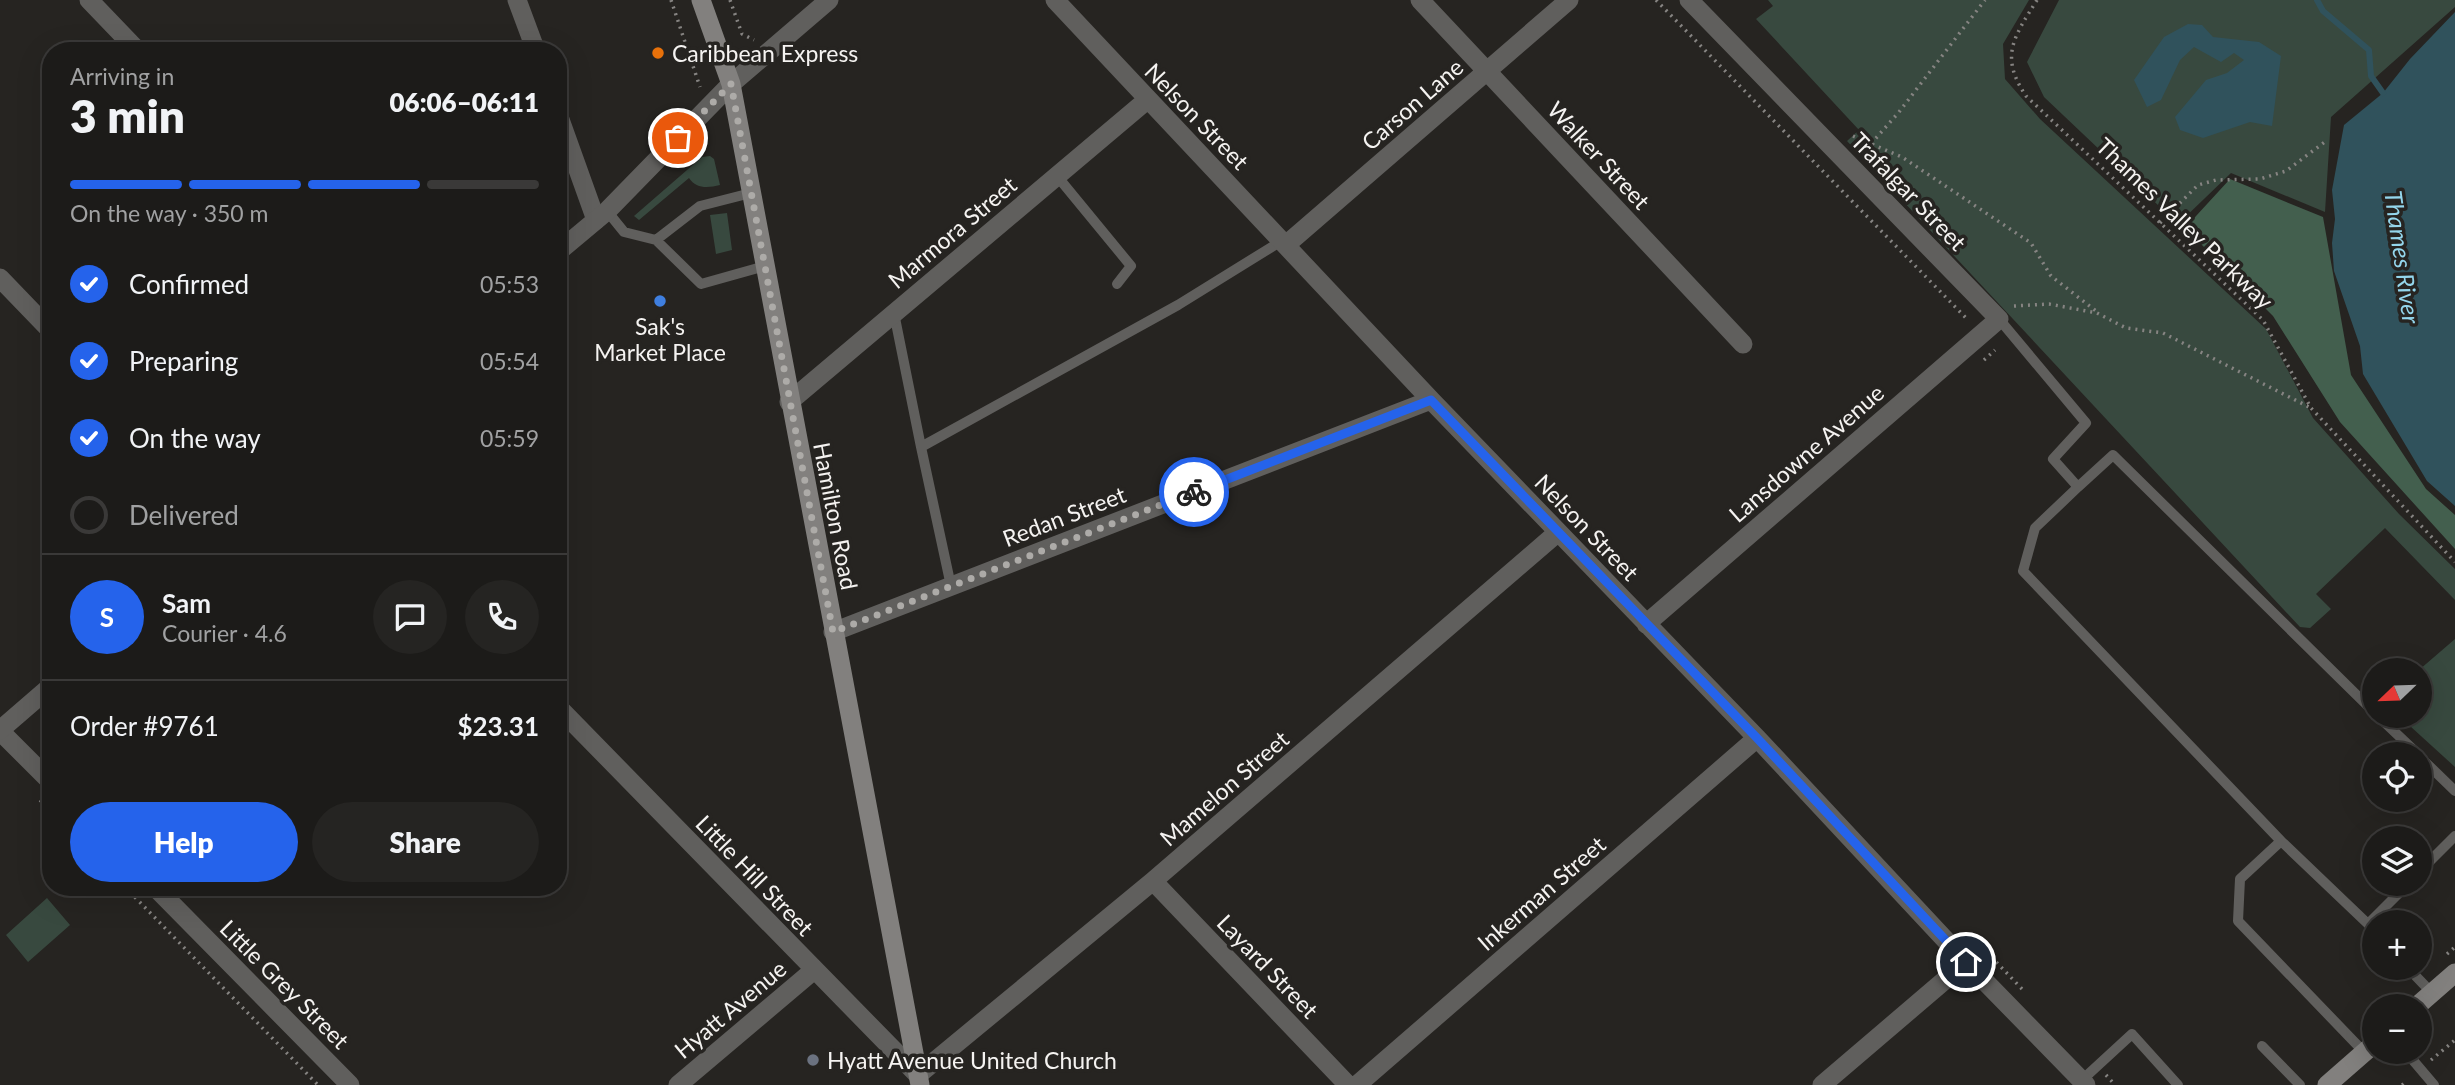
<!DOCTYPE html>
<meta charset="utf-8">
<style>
:root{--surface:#1c1b19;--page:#252422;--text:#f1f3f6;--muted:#a0a1a2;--line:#3a3938;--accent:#2563eb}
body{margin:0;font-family:Lato,sans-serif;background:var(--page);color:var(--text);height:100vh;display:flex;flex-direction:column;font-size:26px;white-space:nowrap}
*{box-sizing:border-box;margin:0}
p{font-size:23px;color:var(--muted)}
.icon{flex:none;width:38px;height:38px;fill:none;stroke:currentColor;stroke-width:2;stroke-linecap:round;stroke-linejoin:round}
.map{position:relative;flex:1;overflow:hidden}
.side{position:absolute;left:42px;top:42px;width:525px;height:854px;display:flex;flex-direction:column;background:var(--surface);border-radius:28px;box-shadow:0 7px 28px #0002,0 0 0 2px var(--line)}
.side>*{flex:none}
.needle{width:46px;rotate:247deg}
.buttons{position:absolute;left:2362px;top:658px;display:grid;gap:14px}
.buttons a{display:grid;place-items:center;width:70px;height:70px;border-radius:50%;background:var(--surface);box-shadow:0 7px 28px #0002,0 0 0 2px var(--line);font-size:35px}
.pin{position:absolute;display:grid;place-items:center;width:60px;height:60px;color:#fff;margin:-30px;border:4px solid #fff;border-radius:50%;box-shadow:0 2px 7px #0007}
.courier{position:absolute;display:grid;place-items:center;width:70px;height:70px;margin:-35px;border:5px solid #2563eb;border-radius:50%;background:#fff;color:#222;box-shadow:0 2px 9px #0007}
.headline em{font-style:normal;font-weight:800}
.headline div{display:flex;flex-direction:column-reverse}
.headline{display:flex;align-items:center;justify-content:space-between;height:119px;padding:0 28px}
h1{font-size:46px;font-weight:800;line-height:52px}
.bar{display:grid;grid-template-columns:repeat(4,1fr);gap:10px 7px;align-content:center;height:84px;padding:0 28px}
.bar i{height:9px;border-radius:5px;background:var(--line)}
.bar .selected{background:var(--accent)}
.bar p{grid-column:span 4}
.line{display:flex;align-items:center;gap:18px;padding:0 28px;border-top:2px solid var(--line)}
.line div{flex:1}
.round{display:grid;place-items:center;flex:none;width:74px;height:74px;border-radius:37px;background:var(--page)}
ol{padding:0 28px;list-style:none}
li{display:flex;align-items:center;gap:21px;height:77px}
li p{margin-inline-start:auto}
li .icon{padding:7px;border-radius:50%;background:var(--accent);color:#fff;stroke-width:4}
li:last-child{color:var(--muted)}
li i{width:38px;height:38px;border:4px solid var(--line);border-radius:50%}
.cta{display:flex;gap:14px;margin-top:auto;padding:14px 28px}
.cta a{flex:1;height:80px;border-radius:42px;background:var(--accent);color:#fff;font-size:28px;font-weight:800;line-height:80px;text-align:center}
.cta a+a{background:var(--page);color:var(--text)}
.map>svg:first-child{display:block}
.green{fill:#38493f}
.forest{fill:#435f4e}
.water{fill:#30525c}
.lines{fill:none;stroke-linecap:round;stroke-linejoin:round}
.stream{stroke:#30525c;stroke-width:6}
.path{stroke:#868482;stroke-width:3.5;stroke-dasharray:2 5;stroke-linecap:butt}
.service{stroke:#605f5d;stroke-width:10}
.minor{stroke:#605f5d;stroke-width:19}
.tertiary{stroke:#605f5d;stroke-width:19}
.secondary{stroke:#82807e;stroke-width:19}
.done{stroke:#adaba8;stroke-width:7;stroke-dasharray:0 12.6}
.route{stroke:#2563eb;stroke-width:9}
.food-dot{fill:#e8710a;stroke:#262421;stroke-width:2.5}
.shop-dot{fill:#3f7fe0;stroke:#262421;stroke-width:2.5}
.worship-dot{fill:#6b7280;stroke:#262421;stroke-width:2.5}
.labels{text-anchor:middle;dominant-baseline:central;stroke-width:7;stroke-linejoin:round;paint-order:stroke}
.poi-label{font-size:23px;fill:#f5f3f1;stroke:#262421;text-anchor:start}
.street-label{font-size:23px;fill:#f5f3f1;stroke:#262421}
.water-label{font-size:24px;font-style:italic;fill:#94d6ec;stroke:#262421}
</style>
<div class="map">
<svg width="2455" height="1085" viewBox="0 0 2455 1085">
<rect width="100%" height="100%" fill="#262421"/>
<path class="green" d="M 1768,0 L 2029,0 L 2003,44 L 2005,79 L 2040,119 L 2266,329 L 2313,418 L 2399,514 L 2455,569 L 2455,600 L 2385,528 L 2316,594 L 2331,609 L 2310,628 L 2300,627 L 1847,141 L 1859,130 L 1756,19 L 1773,6 Z
M 2059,0 L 2455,0 L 2455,7 L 2331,117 L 2325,212 L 2231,173 L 2178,224 L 2044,97 L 2027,62 Z
M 710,156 L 714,159 L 720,185 C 708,188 696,189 689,178 L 639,220 L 634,216 L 702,157 Z
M 727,213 L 732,250 L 716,254 L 710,215 Z
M 2455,639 L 2455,767 L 2399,716 L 2420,716 L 2419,670 Z
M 47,898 L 70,925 L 28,962 L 6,935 Z"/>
<path class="forest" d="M 2230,179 L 2323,217 L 2351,375 L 2426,489 L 2455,515 L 2455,549 L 2340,422 L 2273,316 L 2185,228 Z"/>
<path class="water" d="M 2455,12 L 2455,506 L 2427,481 L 2363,374 L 2360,346 L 2334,271 L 2332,243 L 2335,219 L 2332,190 L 2344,125 L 2383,93 L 2410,59 Z
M 2188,24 L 2202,25 L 2213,37 L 2259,42 L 2281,56 L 2272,126 L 2250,122 L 2203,138 L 2180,130 L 2175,117 L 2206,80 L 2227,73 L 2244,60 L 2234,53 L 2221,62 L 2194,47 L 2180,60 L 2161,100 L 2147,107 L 2134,80 L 2164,37 Z"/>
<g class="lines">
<path class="stream" d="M 2317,0 L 2323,11 L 2369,50 L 2371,76 L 2383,93"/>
<path class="path" d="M 671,0 L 700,87
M 730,0 L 742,34 L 754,40
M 1656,0 L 1968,320
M 2037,0 C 2014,37 1999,56 2026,96 L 2263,320 L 2311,408 L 2455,562
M 1853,136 L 1902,157 L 2031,243 L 2051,276 L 2096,311
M 1862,154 L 1899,112 L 1985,0
M 561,184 L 566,206 L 567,216
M 2160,223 L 2198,185 L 2216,180 L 2260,179 L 2286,171 L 2326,141
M 2014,306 L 2049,304 L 2097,313 L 2126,328 L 2163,333 L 2309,407
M 43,349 L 51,356
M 1984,360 L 1995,350
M 40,800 L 51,811
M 125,887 L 318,1085
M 1977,942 L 2023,990
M 2447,954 L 2455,947
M 2387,1006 L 2401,994
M 2363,1027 L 2375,1017
M 2431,1060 L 2455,1040
M 2106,1075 L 2115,1085
M 2402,1085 L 2407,1081"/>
<path class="service" d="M 1057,176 L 1131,266 L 1117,284
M 607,211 L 624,232 L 656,240 L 701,284 L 765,266
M 656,240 L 700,206 L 751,193
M 894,313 L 921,447
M 1999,319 L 2086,423 L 2053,459 L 2078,487 L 2113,455 L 2375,713
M 2078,487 L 2035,528 L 2023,571 L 2281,841 L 2240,879 L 2238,921 L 2364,1052
M 951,586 L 921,447 L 1178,305 L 1283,240
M 2378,716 L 2418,754
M 2420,757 L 2455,791
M 2281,841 L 2368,924
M 2420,871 L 2455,836
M 2375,931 L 2368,924 L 2408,884
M 2408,968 L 2432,993
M 2262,1046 L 2300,1085
M 2406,1052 L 2434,1085
M 2082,1080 L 2132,1034 L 2178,1085"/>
<path class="minor" d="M 89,0 L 138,51
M 517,0 L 536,51
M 1055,0 L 1431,400 L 1757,738 L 1966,962 L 2086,1085
M 1420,0 L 1743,344
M 731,84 L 829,0
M 558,114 L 596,220
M 1287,244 L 1569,0
M 0,278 L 51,331
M 789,402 L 1147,100
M 1646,624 L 1999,319 L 1689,0
M 833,632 L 1431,400
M 558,707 L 918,1075 L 1153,881 L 1557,533
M 0,731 L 51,782
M 1153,881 L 1348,1085
M 155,887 L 350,1085
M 678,1085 L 814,970
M 1357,1085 L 1757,738
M 1822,1085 L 1966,962"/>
<path class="tertiary" d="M 558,252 L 607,211 L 731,84
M 0,730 L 51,686"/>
<path class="secondary" d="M 701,0 L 731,84 L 920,1085
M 2417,1006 L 2455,973
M 2327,1085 L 2375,1043"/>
</g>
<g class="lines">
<path class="done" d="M 678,138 L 731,84 L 833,632 L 1194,492"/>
<path class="route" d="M 1194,492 L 1431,400 L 1757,738 L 1966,962"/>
</g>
<circle class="food-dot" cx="658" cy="53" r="7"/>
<circle class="shop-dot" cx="660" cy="301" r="7"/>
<circle class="worship-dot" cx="813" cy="1060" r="7"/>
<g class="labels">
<g class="poi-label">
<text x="672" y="53">Caribbean Express</text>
<text x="660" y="326" text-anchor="middle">Sak's<tspan x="660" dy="26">Market Place</tspan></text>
<text x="827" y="1060">Hyatt Avenue United Church</text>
</g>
<g class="street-label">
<text transform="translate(1412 104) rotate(-41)">Carson Lane</text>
<text transform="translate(1197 116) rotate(46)">Nelson Street</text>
<text transform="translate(1599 155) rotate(47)">Walker Street</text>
<text transform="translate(1909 191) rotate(46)">Trafalgar Street</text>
<text transform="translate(2185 223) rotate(44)">Thames Valley Parkway</text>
<text transform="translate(952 232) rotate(-40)">Marmora Street</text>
<text transform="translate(1806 453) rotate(-41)">Lansdowne Avenue</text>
<text transform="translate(836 516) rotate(79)">Hamilton Road</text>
<text transform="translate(1064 516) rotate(-21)">Redan Street</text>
<text transform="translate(1587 527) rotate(46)">Nelson Street</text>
<text transform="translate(1224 788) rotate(-41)">Mamelon Street</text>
<text transform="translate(755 875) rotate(46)">Little Hill Street</text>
<text transform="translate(1541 893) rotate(-41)">Inkerman Street</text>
<text transform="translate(1268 966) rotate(46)">Layard Street</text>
<text transform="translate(285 984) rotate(45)">Little Grey Street</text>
<text transform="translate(730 1009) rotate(-40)">Hyatt Avenue</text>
</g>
<g class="water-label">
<text transform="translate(2403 257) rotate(82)">Thames River</text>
</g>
</g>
</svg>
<div class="buttons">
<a><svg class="needle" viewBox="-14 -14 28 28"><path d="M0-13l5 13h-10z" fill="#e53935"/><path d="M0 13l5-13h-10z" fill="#a0a1a2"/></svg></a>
<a><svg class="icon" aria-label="locate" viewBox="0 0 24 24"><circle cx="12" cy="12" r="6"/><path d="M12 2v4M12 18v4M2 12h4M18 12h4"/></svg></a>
<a><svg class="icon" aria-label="layers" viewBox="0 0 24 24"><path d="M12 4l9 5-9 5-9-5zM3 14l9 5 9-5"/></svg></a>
<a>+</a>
<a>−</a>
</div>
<div class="pin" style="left:678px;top:138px;background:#ea580c"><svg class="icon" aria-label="bag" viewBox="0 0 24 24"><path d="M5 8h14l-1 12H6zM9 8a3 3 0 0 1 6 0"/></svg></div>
<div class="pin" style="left:1966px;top:962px;background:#1f2937"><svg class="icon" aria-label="home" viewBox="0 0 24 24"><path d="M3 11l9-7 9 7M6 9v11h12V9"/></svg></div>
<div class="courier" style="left:1194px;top:492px"><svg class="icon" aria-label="bike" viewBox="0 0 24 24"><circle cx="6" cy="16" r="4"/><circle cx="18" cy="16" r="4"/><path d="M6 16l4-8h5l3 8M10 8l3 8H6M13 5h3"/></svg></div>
<section class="side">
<div class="headline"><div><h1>3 min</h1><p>Arriving in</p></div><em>06:06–06:11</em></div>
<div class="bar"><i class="selected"></i><i class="selected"></i><i class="selected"></i><i></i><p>On the way · 350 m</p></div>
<ol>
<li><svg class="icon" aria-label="check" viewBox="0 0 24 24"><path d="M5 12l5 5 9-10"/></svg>Confirmed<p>05:53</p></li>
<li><svg class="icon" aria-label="check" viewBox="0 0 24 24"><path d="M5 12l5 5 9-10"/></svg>Preparing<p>05:54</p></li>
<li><svg class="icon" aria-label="check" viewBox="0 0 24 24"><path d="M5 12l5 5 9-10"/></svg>On the way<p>05:59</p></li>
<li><i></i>Delivered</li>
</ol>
<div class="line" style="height:126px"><b class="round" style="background:var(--accent);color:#fff">S</b><div><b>Sam</b><p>Courier · 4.6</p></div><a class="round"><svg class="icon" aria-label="chat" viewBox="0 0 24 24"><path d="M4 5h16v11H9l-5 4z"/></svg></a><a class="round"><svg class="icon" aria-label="phone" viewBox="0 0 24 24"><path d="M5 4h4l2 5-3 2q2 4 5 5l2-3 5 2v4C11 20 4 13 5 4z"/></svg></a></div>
<div class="line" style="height:91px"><div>Order #9761</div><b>$23.31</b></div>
<div class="cta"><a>Help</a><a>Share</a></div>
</section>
</div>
